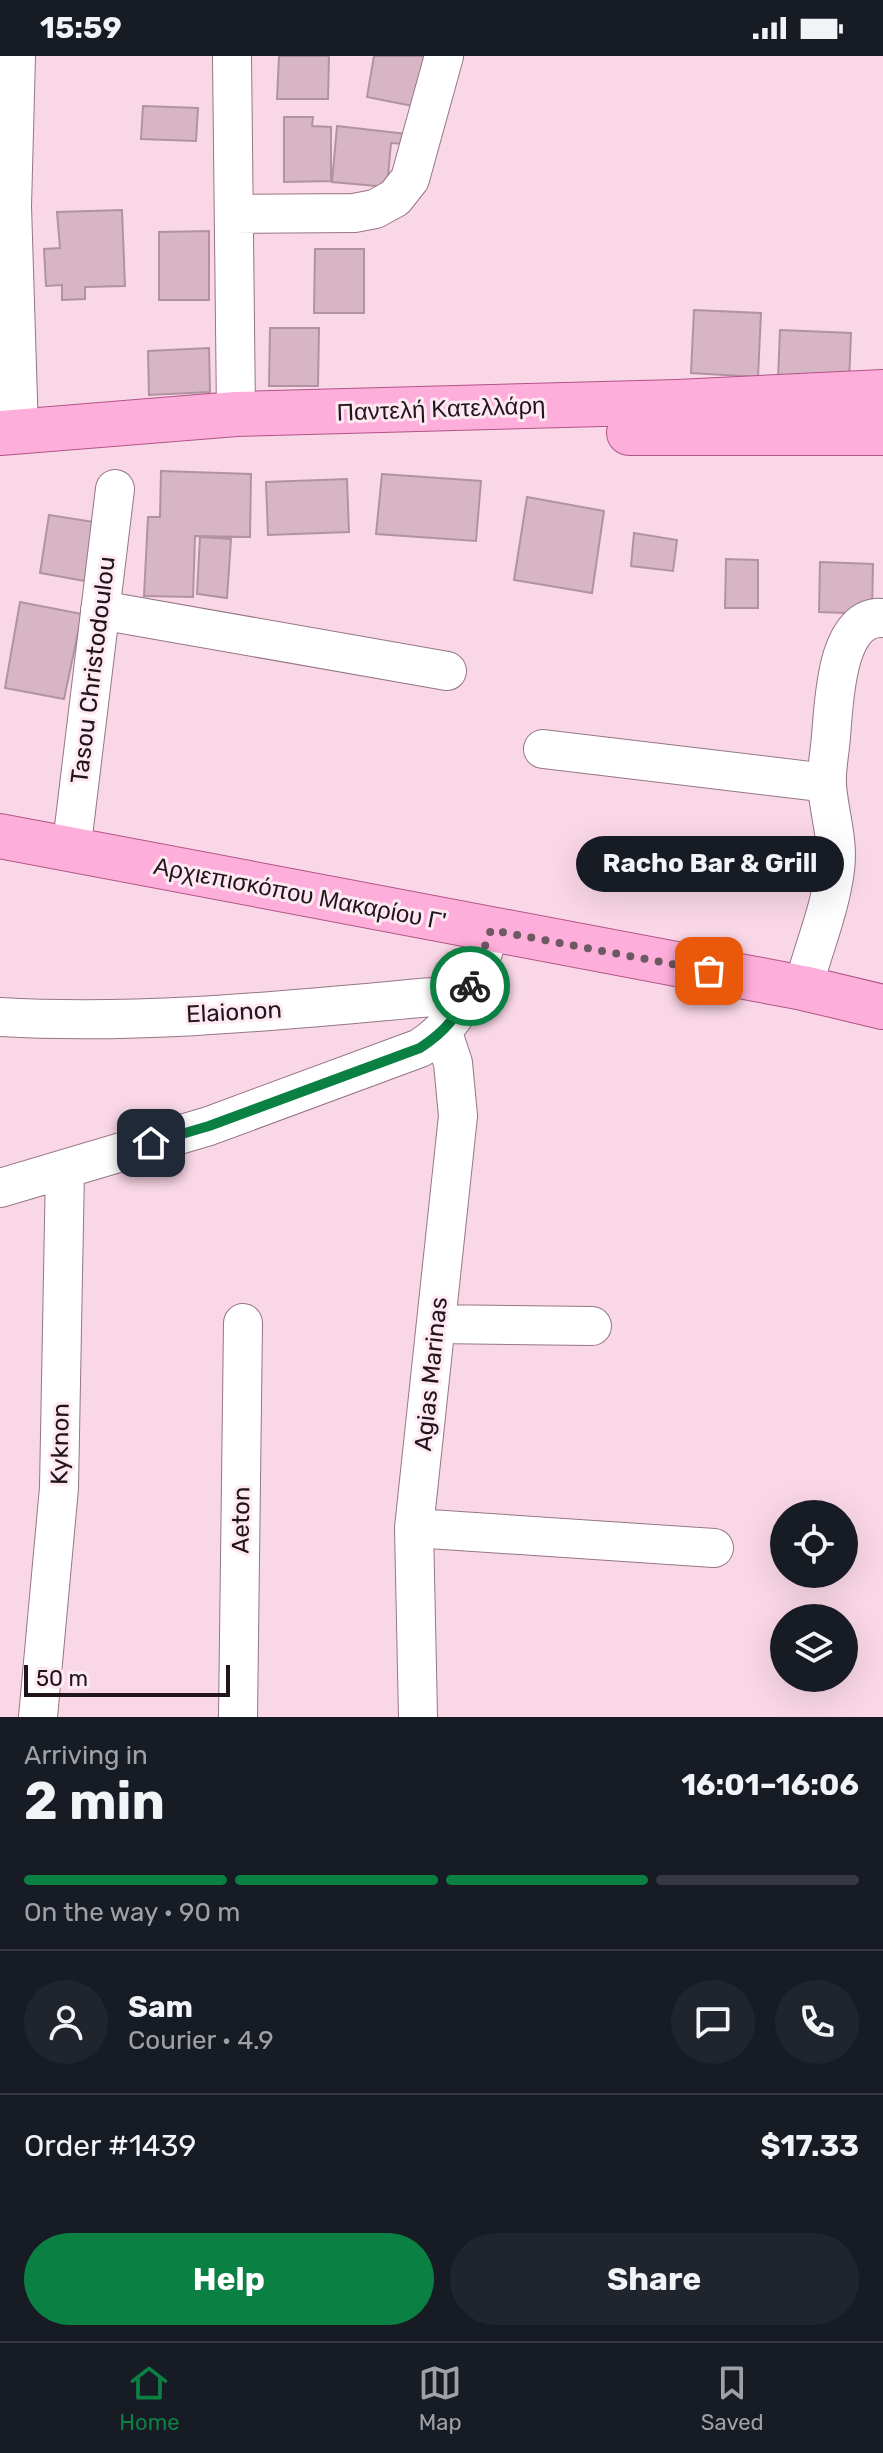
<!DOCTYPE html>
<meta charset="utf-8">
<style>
:root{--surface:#171b24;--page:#20242c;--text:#f1f3f6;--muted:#9ea1a6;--line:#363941;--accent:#0b8043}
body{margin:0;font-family:Rubik,sans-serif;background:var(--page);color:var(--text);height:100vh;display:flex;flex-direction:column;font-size:30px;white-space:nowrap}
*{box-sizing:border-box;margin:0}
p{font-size:26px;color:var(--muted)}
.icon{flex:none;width:44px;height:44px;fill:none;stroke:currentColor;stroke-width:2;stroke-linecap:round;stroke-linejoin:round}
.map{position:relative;height:1661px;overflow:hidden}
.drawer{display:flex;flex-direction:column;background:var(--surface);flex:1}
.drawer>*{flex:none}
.fabs{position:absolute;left:770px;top:1444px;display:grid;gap:16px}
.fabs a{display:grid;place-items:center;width:88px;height:88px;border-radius:50%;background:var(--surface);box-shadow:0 8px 32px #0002;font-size:40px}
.scale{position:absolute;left:24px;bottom:20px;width:206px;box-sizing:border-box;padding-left:8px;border:4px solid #21151b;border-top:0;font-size:22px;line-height:28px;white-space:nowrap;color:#21151b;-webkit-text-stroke:6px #fee8f2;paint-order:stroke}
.pin{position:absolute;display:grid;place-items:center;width:68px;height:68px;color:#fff;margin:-34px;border-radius:16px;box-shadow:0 4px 12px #0006}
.courier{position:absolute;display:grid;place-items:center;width:80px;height:80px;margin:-40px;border:6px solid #0b8043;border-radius:50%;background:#fff;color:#222;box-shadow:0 2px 10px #0007}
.bubble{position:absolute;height:56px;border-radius:28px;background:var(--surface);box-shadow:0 8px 32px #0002;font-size:26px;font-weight:700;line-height:56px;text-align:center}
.summary em{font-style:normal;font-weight:700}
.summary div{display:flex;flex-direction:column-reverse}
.summary{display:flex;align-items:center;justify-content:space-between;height:136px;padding:0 24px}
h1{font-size:52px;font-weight:700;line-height:60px}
.bar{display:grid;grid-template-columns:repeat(4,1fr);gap:12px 8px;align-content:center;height:96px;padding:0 24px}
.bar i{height:10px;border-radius:6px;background:var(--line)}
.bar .active{background:var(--accent)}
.bar p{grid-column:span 4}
.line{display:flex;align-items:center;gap:20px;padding:0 24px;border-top:2px solid var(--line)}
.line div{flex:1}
.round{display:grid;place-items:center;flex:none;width:84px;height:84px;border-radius:42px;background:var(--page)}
.action{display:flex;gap:16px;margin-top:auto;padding:16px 24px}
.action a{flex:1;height:92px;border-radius:48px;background:var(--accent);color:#fff;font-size:32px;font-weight:700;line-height:92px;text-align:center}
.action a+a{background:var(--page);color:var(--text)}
.status{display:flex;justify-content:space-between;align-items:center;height:56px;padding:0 40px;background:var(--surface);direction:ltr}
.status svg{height:22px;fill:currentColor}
.menu{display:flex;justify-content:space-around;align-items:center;height:112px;border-top:2px solid var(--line);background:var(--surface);font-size:22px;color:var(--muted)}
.menu a{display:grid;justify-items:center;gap:4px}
.menu .active{color:var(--accent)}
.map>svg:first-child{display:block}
.building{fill:#d7b5c5;stroke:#b292a1;stroke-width:2}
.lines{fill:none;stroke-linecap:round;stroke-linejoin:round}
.minor-casing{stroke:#957685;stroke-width:40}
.major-casing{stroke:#b05587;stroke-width:46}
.minor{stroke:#fff;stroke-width:38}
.major{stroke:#feaeda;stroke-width:44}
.done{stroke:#6d5962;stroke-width:8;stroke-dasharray:0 14.4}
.route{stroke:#0b8043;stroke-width:10}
.labels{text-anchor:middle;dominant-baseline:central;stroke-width:6;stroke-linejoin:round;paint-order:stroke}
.street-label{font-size:24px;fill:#21151b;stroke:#fee8f2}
</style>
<div class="status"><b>15:59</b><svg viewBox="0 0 49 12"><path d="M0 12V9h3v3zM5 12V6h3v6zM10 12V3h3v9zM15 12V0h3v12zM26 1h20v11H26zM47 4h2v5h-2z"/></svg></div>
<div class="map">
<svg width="883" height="1661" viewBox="0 0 883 1661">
<rect width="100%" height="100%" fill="#fad7e7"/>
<path class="building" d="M 279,0 L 329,0 L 328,43 L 277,43 Z
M 374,0 L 425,0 L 413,50 L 367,41 Z
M 143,50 L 198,52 L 196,85 L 141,83 Z
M 284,61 L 313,61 L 312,70 L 331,71 L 331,125 L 284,126 Z
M 337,70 L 415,79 L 415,89 L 391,87 L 387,131 L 332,126 Z
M 122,154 L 125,230 L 85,231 L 85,243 L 62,244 L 62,229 L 46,230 L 44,193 L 60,192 L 57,156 Z
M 209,175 L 209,244 L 159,244 L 159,176 Z
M 315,193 L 364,193 L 364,257 L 314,257 Z
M 694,254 L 761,257 L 758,321 L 691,317 Z
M 270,272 L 319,272 L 318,330 L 269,330 Z
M 780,274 L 851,277 L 849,326 L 778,323 Z
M 209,292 L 210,336 L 149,339 L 148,295 Z
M 161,415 L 251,418 L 250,481 L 195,480 L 193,541 L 144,540 L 148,461 L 160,461 Z
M 382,418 L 481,425 L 476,485 L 376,478 Z
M 347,423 L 349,476 L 268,479 L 266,426 Z
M 527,441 L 604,455 L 592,537 L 514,524 Z
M 49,459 L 94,466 L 85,525 L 40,517 Z
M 634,477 L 677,484 L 673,515 L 631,510 Z
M 200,481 L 231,483 L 227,542 L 197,538 Z
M 726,503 L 758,504 L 758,552 L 725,552 Z
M 820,506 L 873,508 L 872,558 L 819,556 Z
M 20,546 L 82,558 L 64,643 L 5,632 Z"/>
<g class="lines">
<defs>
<path id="minor" d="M 16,0 L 12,150 L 19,376
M 232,0 L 236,358
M 235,158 L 354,157 L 375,153 L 395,142 L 410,123 L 444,0
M 100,554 L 447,615
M 543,693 L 827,727
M 71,796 L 115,433
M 803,932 C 813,894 830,853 835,814 C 839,784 829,758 827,729 C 826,713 830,696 831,680 C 834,650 835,558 883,562
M 0,961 C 155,970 312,951 467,938
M 0,1132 L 209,1070 L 420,992 C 467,962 472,923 491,874
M 436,1268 L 592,1270
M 414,1472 L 714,1492
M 38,1661 L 59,1432 L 65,1113
M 238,1661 L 243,1267
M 418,1661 L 414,1472 L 458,1060 L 453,1007 L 443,977"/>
<path id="major" d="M 0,377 L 236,358 L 677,346 L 883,336
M 629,377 L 883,377
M 0,780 L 803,932 L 883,951"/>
</defs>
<use href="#minor" class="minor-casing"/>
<use href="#major" class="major-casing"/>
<use href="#minor" class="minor"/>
<use href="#major" class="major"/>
</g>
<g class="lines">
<path class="done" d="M 470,930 L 491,874 L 709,915"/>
<path class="route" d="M 151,1087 L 209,1070 L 420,992 C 446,975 459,959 470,930"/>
</g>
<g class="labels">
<g class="street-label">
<text transform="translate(441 353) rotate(-2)">Παντελή Κατελλάρη</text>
<text transform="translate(93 614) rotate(-83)">Tasou Christodoulou</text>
<text transform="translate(300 838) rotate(11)">Αρχιεπισκόπου Μακαρίου Γ'</text>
<text transform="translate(234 956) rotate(-3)">Elaionon</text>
<text transform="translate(431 1318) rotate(-84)">Agias Marinas</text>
<text transform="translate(60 1388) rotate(-89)">Kyknon</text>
<text transform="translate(241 1464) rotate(-89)">Aeton</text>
</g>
</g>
</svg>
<div class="fabs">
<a><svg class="icon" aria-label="locate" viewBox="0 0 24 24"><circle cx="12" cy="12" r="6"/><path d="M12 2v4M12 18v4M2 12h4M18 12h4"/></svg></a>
<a><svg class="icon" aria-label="layers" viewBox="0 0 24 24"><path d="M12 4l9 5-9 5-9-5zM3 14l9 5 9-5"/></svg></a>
</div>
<div class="scale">50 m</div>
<div class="pin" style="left:709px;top:915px;background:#ea580c"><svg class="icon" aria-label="bag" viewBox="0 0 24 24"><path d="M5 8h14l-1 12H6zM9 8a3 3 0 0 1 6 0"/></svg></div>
<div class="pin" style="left:151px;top:1087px;background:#1f2937"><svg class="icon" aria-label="home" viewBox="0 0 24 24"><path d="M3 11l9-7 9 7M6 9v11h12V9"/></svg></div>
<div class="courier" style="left:470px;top:930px"><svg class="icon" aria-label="bike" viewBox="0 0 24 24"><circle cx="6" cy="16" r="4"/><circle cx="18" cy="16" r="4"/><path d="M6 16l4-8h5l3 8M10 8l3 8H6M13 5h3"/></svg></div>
<div class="bubble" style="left:576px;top:780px;width:268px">Racho Bar &amp; Grill</div>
</div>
<section class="drawer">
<div class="summary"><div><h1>2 min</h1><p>Arriving in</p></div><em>16:01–16:06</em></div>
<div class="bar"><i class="active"></i><i class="active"></i><i class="active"></i><i></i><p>On the way · 90 m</p></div>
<div class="line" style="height:144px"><a class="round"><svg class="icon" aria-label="person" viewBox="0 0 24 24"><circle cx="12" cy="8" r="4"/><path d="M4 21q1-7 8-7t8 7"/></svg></a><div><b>Sam</b><p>Courier · 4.9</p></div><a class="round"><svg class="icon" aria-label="chat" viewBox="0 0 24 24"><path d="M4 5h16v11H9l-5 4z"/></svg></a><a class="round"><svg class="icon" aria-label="phone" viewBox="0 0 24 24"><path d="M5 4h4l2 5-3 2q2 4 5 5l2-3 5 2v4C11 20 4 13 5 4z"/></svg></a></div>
<div class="line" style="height:104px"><div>Order #1439</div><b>$17.33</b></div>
<div class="action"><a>Help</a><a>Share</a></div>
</section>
<nav class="menu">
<a class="active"><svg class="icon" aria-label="home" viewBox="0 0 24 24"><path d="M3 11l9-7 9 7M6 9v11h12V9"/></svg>Home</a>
<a><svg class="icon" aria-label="map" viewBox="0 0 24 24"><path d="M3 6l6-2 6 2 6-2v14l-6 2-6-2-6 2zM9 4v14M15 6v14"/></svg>Map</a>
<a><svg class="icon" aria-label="saved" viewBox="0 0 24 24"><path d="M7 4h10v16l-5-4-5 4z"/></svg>Saved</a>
</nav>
